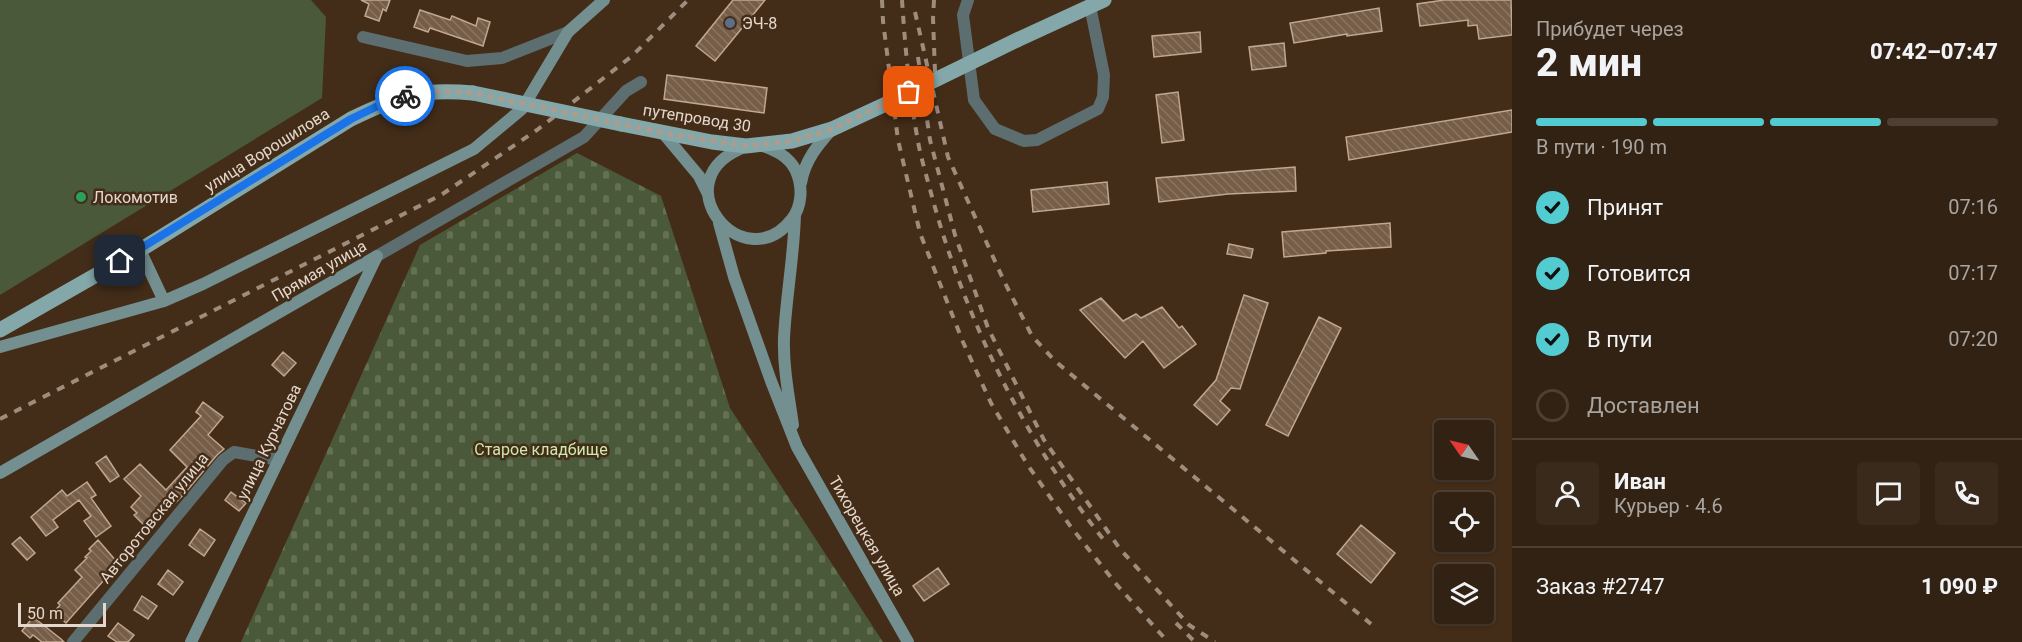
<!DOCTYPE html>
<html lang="ru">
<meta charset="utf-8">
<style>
:root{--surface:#322213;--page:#3a2a1c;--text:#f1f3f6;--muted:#a8a4a0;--line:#4d3f33;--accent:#52ccd0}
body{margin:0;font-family:Roboto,sans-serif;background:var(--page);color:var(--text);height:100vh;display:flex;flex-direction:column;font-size:22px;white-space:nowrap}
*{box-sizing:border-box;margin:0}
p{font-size:20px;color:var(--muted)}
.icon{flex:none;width:33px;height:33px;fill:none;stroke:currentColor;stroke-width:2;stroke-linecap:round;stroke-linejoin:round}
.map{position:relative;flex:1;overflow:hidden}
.side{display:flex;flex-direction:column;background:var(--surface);width:510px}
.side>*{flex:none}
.needle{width:39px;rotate:304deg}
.controls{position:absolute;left:1434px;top:420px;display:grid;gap:12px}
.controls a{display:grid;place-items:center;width:60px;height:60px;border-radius:6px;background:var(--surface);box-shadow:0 2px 4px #0004,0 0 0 2px var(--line);font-size:30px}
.scale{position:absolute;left:18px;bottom:15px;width:88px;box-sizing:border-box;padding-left:6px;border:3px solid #e5d7cb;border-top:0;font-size:16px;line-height:21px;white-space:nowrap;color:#e5d7cb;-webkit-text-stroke:4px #432d19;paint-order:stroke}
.pin{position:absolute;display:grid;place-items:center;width:51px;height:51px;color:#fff;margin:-26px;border-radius:12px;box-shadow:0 3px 9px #0006}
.courier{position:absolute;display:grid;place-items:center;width:60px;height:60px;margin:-30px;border:4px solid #1a73e8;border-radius:50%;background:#fff;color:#222;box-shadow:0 2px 8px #0007}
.overview em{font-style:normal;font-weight:800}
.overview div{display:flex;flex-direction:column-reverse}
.overview{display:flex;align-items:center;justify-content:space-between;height:102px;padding:0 24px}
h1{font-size:39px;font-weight:800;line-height:45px}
.bar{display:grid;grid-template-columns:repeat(4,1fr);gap:9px 6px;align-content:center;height:72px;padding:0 24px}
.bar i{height:8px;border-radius:4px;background:var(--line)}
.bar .current{background:var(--accent)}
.bar p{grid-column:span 4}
.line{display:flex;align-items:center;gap:15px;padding:0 24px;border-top:2px solid var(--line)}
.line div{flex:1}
.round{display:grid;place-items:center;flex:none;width:63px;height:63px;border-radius:6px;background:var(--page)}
ol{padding:0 24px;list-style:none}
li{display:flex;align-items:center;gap:18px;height:66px}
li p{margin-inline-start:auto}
li .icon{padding:6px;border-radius:50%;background:var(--accent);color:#111;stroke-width:4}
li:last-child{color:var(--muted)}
li i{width:33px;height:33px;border:3px solid var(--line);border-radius:50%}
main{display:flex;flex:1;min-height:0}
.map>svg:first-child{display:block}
.cemetery{fill:url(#cemetery-stones)}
.garden{fill:#4a5939}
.building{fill:url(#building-back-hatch);stroke:#c2a68f;stroke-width:1.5}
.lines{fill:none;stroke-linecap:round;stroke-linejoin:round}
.street{stroke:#5c6e6f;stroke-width:12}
.secondary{stroke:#738f90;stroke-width:12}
.primary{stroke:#84a8aa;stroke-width:15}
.rail{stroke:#9e8c7d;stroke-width:4;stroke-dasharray:8 8;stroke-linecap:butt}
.primary-bridge{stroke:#84a8aa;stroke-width:15}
.done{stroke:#ac9c8d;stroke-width:6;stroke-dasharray:0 10.8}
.route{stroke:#1a73e8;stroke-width:8}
.service-dot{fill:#5c6f8a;stroke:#432d19;stroke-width:2}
.leisure-dot{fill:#2e9e5b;stroke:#432d19;stroke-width:2}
.labels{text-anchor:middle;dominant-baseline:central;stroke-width:5;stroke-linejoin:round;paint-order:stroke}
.poi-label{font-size:16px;fill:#e5d7cb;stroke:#432d19;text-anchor:start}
.street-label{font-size:16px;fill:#e5d7cb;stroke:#432d19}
.park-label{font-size:16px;fill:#cceaac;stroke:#432d19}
</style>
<main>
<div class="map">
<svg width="1512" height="642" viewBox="0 0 1512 642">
<defs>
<pattern id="cemetery-stones" width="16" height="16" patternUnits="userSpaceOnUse" patternTransform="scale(1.5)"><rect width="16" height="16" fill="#4a5939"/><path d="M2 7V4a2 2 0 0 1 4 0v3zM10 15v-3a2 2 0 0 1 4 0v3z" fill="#647054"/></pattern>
<pattern id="building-back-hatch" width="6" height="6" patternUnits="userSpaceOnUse" patternTransform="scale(1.5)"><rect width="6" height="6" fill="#765d48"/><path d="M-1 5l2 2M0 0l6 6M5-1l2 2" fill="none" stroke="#897461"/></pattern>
</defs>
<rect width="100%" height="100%" fill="#432d19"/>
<path class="cemetery" d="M 577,153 L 661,196 L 730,408 L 883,642 L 241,642 L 420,245 Z"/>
<path class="garden" d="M 0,0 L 311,0 L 326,17 L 322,98 L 0,295 Z"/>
<path class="building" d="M 361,0 L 390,0 L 386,11 L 383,9 L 379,21 L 365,16 L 369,4 Z
M 733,0 L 765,0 L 715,61 L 696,46 Z
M 1444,0 L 1511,0 L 1512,35 L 1479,39 L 1477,25 L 1468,26 L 1468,20 L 1420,26 L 1417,4 Z
M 1379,8 L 1382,31 L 1347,36 L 1347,34 L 1294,43 L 1290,23 Z
M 420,10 L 450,20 L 452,16 L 476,26 L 478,18 L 490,22 L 483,46 L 430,28 L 428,32 L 414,27 Z
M 1200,32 L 1201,52 L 1154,57 L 1152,36 Z
M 1284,43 L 1286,66 L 1252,70 L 1249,47 Z
M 667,75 L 767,88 L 764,113 L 664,99 Z
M 1178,92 L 1184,140 L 1162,143 L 1156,95 Z
M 1512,110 L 1512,132 L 1349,160 L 1346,137 Z
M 1295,167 L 1296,191 L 1228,194 L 1159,202 L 1156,178 Z
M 1107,182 L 1109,204 L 1033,212 L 1031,190 Z
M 1390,223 L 1391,247 L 1326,251 L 1326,253 L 1284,257 L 1282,232 Z
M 1229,244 L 1253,249 L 1251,258 L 1227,254 Z
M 1244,295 L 1268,303 L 1240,389 L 1231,388 L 1220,401 L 1230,410 L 1217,425 L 1194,405 L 1216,380 Z
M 1101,298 L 1123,321 L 1136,314 L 1141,318 L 1162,307 L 1179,328 L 1182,326 L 1196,344 L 1164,368 L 1143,341 L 1125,358 L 1080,310 Z
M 1319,317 L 1341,328 L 1288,436 L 1266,425 Z
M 283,352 L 296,363 L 284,376 L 272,365 Z
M 203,402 L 223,417 L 208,435 L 224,449 L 217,455 L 185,493 L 149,530 L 134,515 L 137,513 L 131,507 L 141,496 L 124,479 L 140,464 L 166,490 L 187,467 L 170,450 L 201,416 L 196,412 Z
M 106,456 L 119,476 L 110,482 L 96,463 Z
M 87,482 L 96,495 L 91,498 L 111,526 L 96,537 L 84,521 L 91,516 L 79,500 L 53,520 L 58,527 L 46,536 L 31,517 L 62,490 L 67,496 Z
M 231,492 L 246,503 L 239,511 L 225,500 Z
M 1361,525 L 1395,553 L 1371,583 L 1337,554 Z
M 200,529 L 215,540 L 204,556 L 189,545 Z
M 20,537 L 35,553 L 27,560 L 12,544 Z
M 98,540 L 117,562 L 101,577 L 104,580 L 66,623 L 54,612 L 60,605 L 58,603 L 82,577 L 75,570 L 87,558 L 85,557 L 91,551 L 89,549 Z
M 938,568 L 949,584 L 924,601 L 913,586 Z
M 168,570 L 183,582 L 173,595 L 158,584 Z
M 142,596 L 157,606 L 148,619 L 134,610 Z
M 33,617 L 61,639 L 64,642 L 42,642 L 33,635 L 30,638 L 22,631 Z
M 118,623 L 134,635 L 128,642 L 117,642 L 108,636 Z"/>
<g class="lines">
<path class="street" d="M 968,0 L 963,15 L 974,100 L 995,129 L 1024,141 L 1037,140 L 1098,109 L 1103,97 L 1104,75 L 1090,6
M 363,37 L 467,61 L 502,58 L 568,32
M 377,256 L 584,137 L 626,91 L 641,82
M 73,642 L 223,460 L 234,452 L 279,460"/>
<path class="secondary" d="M 663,133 L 699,176 L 708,194
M 745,147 C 659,179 743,282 792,219 C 802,206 803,187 796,171 C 789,156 775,150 760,145
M 801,183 C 805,160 817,146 832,129
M 719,223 L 734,277 L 771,381 L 797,447 L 908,642
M 140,250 L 164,301
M 0,347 L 164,301 L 203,284 L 474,149 L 522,109 L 568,32 L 604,0
M 793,425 C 789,397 783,367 784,338 C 786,297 794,256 795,214
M 0,473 L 377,256
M 191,642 L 377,256"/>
<path class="primary" d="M 1017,40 L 1104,0
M 621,124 L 712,142 L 746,146 L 792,141 L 832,129 L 888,103
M 0,330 L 140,250 L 351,119 C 399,96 419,88 473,93"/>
<path class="rail" d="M 882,0 L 883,21 L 898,140 L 920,233 L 963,342 L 991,403 L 1027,464 L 1071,527 L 1117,585 L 1168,642
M 902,0 C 905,45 909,91 917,136 C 920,155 926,174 931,193 C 965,320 1025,441 1107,544
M 934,0 L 933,18 L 935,72
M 915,12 L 948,157 L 1003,279 L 1032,336 L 1055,361 L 1371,624
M 918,57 L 930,140 L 955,235 L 988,328 L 1044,440 L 1120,549 L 1189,625 L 1215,642
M 0,419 L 441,195 L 537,130 L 632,56 L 688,0
M 1176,623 L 1195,642"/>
<path class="primary-bridge" d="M 473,93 L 621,124
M 888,103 L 1017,40"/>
</g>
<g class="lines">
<path class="done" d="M 405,96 C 428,89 450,91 473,93 L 663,133 L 746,146 L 792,141 L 832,129 L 909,92"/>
<path class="route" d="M 120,261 L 351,119 L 388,101 L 405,96"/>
</g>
<circle class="service-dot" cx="730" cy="23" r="6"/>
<circle class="leisure-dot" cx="81" cy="197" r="6"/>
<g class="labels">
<g class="poi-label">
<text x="742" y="23">ЭЧ-8</text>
<text x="93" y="197">Локомотив</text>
</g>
<g class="street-label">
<text transform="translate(697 118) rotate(9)">путепровод 30</text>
<text transform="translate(267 150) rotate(-32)">улица Ворошилова</text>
<text transform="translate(319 271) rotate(-30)">Прямая улица</text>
<text transform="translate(269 442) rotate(-64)">улица Курчатова</text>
<text transform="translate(154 518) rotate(-51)">Авторотовская улица</text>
<text transform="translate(867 536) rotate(60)">Тихорецкая улица</text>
</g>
<g class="park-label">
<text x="541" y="449">Старое кладбище</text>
</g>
</g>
</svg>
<div class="controls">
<a><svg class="needle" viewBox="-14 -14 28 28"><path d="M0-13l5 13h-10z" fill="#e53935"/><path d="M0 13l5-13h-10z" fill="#a8a4a0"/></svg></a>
<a><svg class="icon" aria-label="locate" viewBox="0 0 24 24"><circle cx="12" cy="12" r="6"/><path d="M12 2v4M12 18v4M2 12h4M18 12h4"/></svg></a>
<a><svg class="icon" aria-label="layers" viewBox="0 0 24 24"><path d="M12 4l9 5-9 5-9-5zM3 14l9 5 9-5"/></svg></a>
</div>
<div class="scale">50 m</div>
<div class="pin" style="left:909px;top:92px;background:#ea580c"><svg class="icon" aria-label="bag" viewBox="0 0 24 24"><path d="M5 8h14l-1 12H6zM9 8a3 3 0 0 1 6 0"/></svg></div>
<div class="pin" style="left:120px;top:261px;background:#1f2937"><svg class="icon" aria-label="home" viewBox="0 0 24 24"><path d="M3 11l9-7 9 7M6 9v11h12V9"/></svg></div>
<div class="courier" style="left:405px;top:96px"><svg class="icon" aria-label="bike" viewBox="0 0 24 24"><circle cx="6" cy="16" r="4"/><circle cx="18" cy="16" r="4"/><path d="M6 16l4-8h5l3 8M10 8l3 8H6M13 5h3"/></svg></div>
</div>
<section class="side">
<div class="overview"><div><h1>2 мин</h1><p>Прибудет через</p></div><em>07:42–07:47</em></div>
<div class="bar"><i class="current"></i><i class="current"></i><i class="current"></i><i></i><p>В пути · 190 m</p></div>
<ol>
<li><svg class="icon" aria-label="check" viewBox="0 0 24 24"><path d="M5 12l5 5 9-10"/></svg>Принят<p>07:16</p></li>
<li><svg class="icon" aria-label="check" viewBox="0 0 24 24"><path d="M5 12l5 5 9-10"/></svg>Готовится<p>07:17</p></li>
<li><svg class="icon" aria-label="check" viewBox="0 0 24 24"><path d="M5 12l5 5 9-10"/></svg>В пути<p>07:20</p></li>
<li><i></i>Доставлен</li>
</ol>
<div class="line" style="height:108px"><a class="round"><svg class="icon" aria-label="person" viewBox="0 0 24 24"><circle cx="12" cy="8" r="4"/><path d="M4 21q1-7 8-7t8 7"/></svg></a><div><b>Иван</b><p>Курьер · 4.6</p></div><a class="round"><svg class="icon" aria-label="chat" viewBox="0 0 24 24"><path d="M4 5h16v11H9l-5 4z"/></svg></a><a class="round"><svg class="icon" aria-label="phone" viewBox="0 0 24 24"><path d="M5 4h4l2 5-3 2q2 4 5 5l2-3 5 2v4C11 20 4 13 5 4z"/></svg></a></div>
<div class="line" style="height:78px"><div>Заказ #2747</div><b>1 090 ₽</b></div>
</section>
</main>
